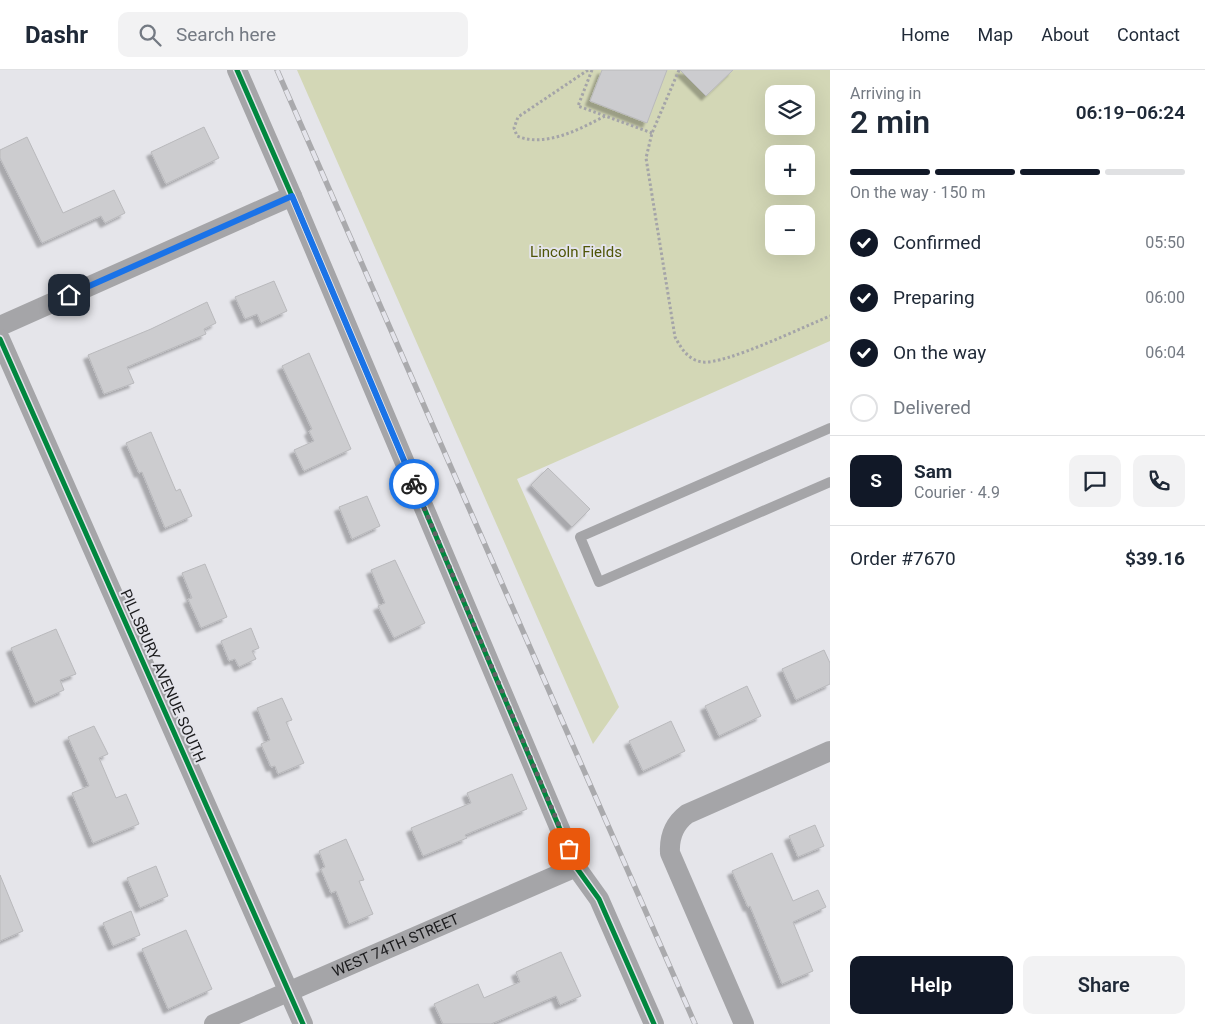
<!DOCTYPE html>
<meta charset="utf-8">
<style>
:root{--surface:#fff;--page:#f2f2f3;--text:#1f2937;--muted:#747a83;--line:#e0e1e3;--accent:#111827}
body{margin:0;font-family:Roboto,sans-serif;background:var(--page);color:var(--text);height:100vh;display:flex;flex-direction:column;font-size:19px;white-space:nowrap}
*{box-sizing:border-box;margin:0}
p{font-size:16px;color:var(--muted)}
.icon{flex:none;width:28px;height:28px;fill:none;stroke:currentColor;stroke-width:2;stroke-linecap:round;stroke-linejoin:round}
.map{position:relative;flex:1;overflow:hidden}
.side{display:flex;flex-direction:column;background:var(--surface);width:375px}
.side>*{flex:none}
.controls{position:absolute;left:765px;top:15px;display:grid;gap:10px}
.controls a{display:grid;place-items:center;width:50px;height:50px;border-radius:10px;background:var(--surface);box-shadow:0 5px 20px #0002;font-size:25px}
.pin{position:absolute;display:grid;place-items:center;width:42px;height:42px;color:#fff;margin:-21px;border-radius:10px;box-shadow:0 2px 8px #0006}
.courier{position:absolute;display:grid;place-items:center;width:50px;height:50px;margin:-25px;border:4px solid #1a73e8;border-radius:50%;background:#fff;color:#222;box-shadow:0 1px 6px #0007}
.head em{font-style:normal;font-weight:600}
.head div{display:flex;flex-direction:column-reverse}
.head{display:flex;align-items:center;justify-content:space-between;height:85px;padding:0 20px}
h1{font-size:32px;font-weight:600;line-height:38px}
.bar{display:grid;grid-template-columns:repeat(4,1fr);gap:8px 5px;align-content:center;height:60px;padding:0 20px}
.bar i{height:6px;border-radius:4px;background:var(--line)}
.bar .selected{background:var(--accent)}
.bar p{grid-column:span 4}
.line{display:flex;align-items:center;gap:12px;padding:0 20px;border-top:1px solid var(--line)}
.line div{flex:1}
.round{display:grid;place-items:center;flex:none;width:52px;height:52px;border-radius:10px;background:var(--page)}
ol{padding:0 20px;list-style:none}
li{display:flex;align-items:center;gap:15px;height:55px}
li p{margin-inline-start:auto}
li .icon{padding:5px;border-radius:50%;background:var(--accent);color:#fff;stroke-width:4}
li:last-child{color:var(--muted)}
li i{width:28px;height:28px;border:2px solid var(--line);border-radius:50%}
.primary-button{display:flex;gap:10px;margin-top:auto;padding:10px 20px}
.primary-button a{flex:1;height:58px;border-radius:10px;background:var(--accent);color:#fff;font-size:20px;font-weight:600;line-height:58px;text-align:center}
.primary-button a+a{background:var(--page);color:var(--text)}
header{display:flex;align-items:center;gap:30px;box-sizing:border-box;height:70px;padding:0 25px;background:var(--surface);border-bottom:1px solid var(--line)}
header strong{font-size:24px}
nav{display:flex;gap:28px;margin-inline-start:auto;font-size:18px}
.search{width:350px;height:45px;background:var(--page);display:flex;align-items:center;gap:12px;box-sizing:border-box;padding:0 18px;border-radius:10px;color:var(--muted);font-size:19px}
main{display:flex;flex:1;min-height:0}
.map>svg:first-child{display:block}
.green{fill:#d3d7b6;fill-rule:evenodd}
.building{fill:#cccccf;stroke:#b9b9bc;filter:url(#shadow)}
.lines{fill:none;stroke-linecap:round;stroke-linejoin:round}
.path{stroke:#a4a4a8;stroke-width:3;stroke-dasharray:2.5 2.5;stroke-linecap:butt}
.service{stroke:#a5a5a8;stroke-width:10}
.minor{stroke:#a5a5a8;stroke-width:20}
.rail-casing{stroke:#aaaaad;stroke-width:5.5}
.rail{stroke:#e4e4eb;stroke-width:4;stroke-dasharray:11;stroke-linecap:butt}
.cycleway-casing{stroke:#e4e4eb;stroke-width:8}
.cycleway{stroke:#00873e;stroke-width:5}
.done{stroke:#616164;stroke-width:5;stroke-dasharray:0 9}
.route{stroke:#1a73e8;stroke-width:6}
.labels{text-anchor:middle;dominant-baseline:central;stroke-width:4;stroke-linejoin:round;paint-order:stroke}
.park-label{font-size:15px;fill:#505608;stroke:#e4e4eb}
.street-label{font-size:15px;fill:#1a1a1c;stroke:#e4e4eb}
</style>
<header>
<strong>Dashr</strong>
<div class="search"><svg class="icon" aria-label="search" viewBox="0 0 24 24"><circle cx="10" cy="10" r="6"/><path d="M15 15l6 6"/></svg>Search here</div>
<nav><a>Home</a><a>Map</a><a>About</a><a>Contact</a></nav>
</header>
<main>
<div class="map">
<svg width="830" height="954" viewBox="0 0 830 954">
<defs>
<filter id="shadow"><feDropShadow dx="-4.5" dy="4.5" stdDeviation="1" flood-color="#0004"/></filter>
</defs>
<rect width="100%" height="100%" fill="#e5e5ea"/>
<path class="green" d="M 297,0 L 830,0 L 830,271 L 517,409 L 619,637 L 593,674 ZM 774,24 L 806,24 L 806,56 L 774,56 ZM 774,84 L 806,84 L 806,116 L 774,116 ZM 774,144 L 806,144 L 806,176 L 774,176 Z"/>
<path class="building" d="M 602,0 L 667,0 L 647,53 L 590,31 Z
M 680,0 L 733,0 L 706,26 Z
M 204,57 L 219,88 L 166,114 L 151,82 Z
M 27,67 L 63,143 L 114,120 L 125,143 L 105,153 L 101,146 L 42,173 L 0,88 L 0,80 Z
M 274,211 L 287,241 L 261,253 L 257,244 L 245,249 L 235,227 Z
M 207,232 L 216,253 L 204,259 L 206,264 L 127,297 L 134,313 L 104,324 L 88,285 L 151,259 Z
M 309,283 L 351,379 L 304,401 L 294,380 L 314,371 L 309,361 L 312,359 L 282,296 Z
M 151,362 L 176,421 L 180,419 L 192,446 L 165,458 L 142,402 L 139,403 L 126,373 Z
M 548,398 L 590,439 L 572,457 L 531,415 Z
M 367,426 L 380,456 L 352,469 L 339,437 Z
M 395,490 L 425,553 L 394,568 L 378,536 L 385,533 L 371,500 Z
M 205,494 L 227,547 L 201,558 L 188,529 L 192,528 L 182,503 Z
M 251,558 L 259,578 L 252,581 L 256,589 L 239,597 L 235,589 L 229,591 L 221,571 Z
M 56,559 L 76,604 L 60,610 L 64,620 L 35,633 L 11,578 Z
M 824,580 L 830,593 L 830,614 L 796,630 L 782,599 Z
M 747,616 L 761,646 L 719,666 L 705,636 Z
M 282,628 L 292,650 L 286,652 L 304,693 L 278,704 L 275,696 L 271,697 L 261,674 L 270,670 L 257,638 Z
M 671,651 L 685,681 L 643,701 L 629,671 Z
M 94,656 L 108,684 L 99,688 L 116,728 L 126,724 L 139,754 L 93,773 L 72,723 L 89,716 L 68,667 Z
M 512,704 L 527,739 L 465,765 L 467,768 L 423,786 L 411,758 L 471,733 L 467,723 Z
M 815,755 L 824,776 L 798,787 L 789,766 Z
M 346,769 L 364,810 L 359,811 L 373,844 L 349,854 L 336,821 L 331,823 L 321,799 L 325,797 L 319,781 Z
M 772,783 L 793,831 L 818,820 L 826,837 L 793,852 L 813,901 L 782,914 L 750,836 L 748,837 L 732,801 Z
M 156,796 L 168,826 L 140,838 L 127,808 Z
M 0,805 L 23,861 L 0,871 Z
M 131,841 L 140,865 L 113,876 L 103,853 Z
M 186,860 L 212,919 L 168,939 L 142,879 Z
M 561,882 L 581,926 L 560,935 L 556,926 L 491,954 L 443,954 L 434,934 L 478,914 L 484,928 L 520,912 L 516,902 Z"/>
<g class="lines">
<path class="path" d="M 588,0 L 518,47 L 514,58 L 517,66 C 545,78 580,59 605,46
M 592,0 L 578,36 L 652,63
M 679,0 L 652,63 L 646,88 L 675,267 C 681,278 688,290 702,292 C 725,295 805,256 830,246"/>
<path class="service" d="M 830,358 L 580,467 L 599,512 L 830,412"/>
<g class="minor">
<path d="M 237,0 L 292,126 L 576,797 L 599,829 L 654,954"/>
<path d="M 0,256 L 292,126"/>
<path d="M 0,269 L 303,954"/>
<path id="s1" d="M 214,954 L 576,797"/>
<path d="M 744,954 L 670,783 C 669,767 674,754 687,744 L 830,681"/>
</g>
<defs>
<path id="rail" d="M 277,0 L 695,954"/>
</defs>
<use href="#rail" class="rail-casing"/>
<use href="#rail" class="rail"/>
<defs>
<path id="cycleway" d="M 237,0 L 292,126 L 576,797 L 599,829 L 654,954
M 0,269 L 303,954"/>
</defs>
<use href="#cycleway" class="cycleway-casing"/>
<use href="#cycleway" class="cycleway"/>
</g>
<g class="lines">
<path class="done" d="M 414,414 L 569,779"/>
<path class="route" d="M 69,225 L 292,126 L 414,414"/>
</g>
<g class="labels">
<g class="park-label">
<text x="576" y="182">Lincoln Fields</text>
</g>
<g class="street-label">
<text transform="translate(163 606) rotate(66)">PILLSBURY AVENUE SOUTH</text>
<text stroke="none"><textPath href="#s1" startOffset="198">WEST 74TH STREET</textPath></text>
</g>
</g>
</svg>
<div class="controls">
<a><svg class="icon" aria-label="layers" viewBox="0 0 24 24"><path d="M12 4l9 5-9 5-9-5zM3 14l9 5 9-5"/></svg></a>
<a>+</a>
<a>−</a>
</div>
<div class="pin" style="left:569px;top:779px;background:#ea580c"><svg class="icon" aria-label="bag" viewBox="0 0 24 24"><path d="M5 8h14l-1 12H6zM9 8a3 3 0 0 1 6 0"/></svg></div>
<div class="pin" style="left:69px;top:225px;background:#1f2937"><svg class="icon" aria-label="home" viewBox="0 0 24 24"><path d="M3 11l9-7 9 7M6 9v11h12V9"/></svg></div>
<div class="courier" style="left:414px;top:414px"><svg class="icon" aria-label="bike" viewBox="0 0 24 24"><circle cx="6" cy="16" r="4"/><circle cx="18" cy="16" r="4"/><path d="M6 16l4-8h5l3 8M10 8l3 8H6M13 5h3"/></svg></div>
</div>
<section class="side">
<div class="head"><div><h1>2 min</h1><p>Arriving in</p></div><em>06:19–06:24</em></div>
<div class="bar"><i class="selected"></i><i class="selected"></i><i class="selected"></i><i></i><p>On the way · 150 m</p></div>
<ol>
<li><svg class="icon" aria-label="check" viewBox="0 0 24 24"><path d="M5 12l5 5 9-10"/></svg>Confirmed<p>05:50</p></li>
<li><svg class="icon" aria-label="check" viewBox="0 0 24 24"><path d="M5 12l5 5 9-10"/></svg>Preparing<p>06:00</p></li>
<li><svg class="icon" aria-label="check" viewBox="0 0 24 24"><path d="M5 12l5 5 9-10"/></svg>On the way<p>06:04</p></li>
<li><i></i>Delivered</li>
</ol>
<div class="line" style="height:90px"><b class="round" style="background:var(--accent);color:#fff">S</b><div><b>Sam</b><p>Courier · 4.9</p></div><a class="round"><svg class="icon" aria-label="chat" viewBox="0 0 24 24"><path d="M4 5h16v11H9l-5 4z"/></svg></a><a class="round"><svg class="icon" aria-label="phone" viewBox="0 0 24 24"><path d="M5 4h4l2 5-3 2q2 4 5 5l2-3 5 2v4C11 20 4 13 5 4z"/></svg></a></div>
<div class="line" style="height:65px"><div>Order #7670</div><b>$39.16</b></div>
<div class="primary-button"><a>Help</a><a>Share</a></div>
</section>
</main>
